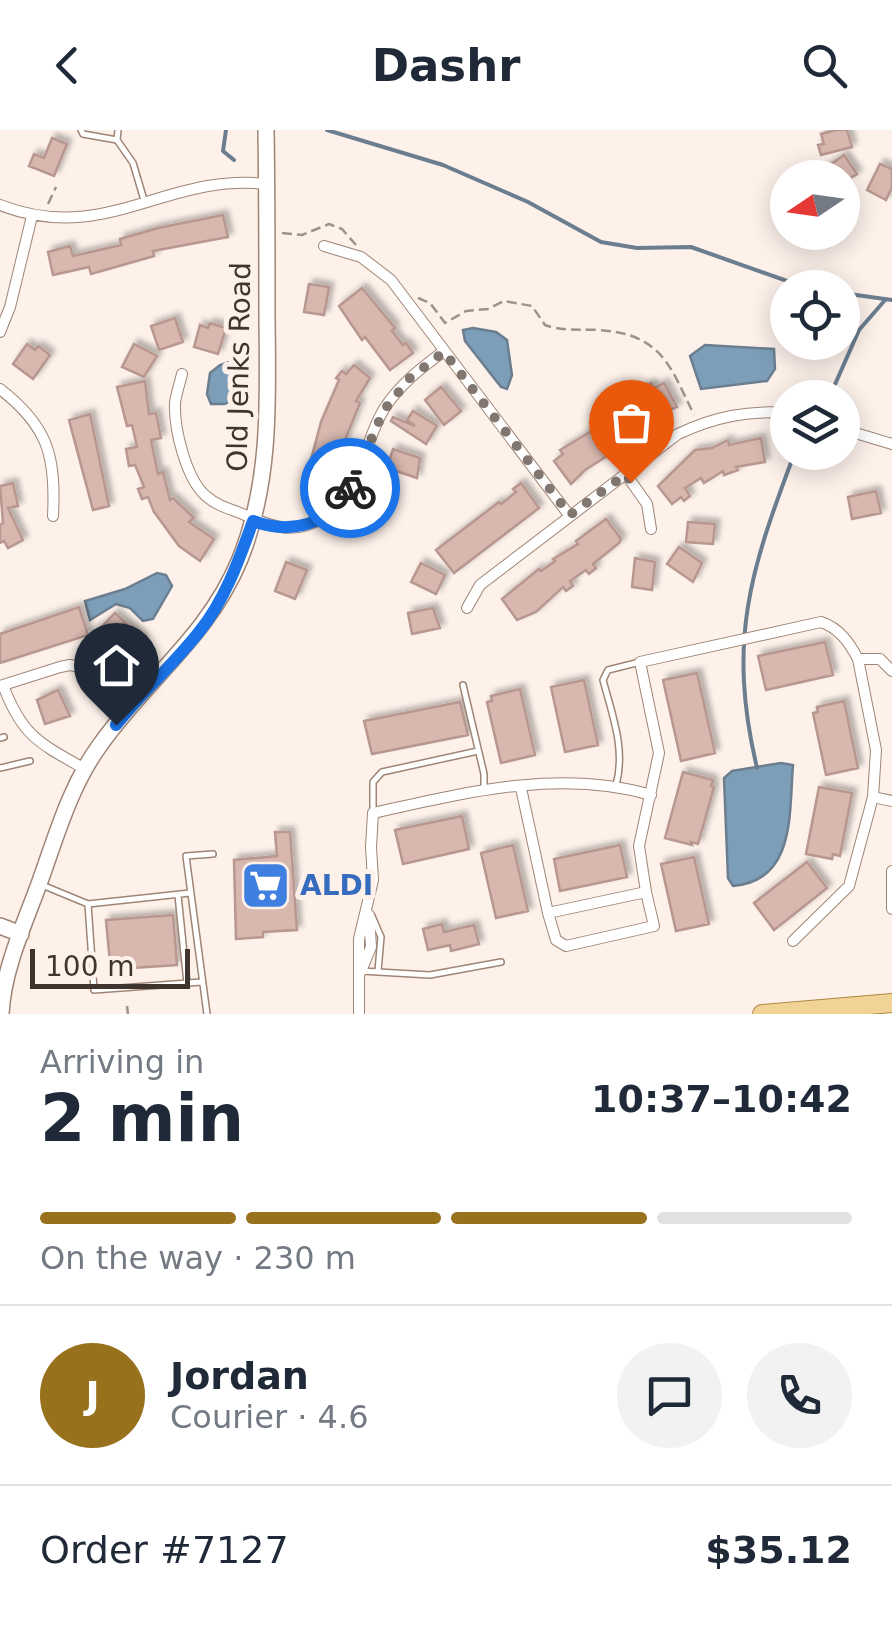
<!DOCTYPE html>
<meta charset="utf-8">
<style>
:root{--surface:#fff;--page:#f2f2f3;--text:#1f2937;--muted:#747a83;--line:#e0e1e3;--accent:#98711c}
body{margin:0;font-family:"DejaVu Sans",sans-serif;background:var(--page);color:var(--text);height:100vh;display:flex;flex-direction:column;font-size:38px;white-space:nowrap}
*{box-sizing:border-box;margin:0}
p{font-size:32px;color:var(--muted)}
.icon{flex:none;width:55px;height:55px;fill:none;stroke:currentColor;stroke-width:2;stroke-linecap:round;stroke-linejoin:round}
.map{position:relative;height:884px;overflow:hidden}
.drawer{display:flex;flex-direction:column;background:var(--surface);flex:1}
.drawer>*{flex:none}
.needle{width:65px;rotate:257deg}
.fabs{position:absolute;left:770px;top:30px;display:grid;gap:20px}
.fabs a{display:grid;place-items:center;width:90px;height:90px;border-radius:50%;background:var(--surface);box-shadow:0 5px 25px #0003;font-size:50px}
.scale{position:absolute;left:30px;bottom:25px;width:160px;box-sizing:border-box;padding-left:10px;border:5px solid #40352e;border-top:0;font-size:28px;line-height:35px;white-space:nowrap;color:#40352e;-webkit-text-stroke:8px #fdf1ea;paint-order:stroke}
.pin{position:absolute;display:grid;place-items:center;width:85px;height:85px;color:#fff;margin:-102px -42px;border-radius:50% 50% 50% 0;rotate:-45deg;box-shadow:0 0 10px #0007}
.pin .icon{rotate:45deg}
.courier{position:absolute;display:grid;place-items:center;width:100px;height:100px;margin:-50px;border:8px solid #1a73e8;border-radius:50%;background:#fff;color:#222;box-shadow:0 2px 12px #0007}
.summary em{font-style:normal;font-weight:800}
.summary div{display:flex;flex-direction:column-reverse}
.summary{display:flex;align-items:center;justify-content:space-between;height:170px;padding:0 40px}
h1{font-size:65px;font-weight:800;line-height:75px}
.bar{display:grid;grid-template-columns:repeat(4,1fr);gap:15px 10px;align-content:center;height:120px;padding:0 40px}
.bar i{height:12px;border-radius:8px;background:var(--line)}
.bar .active{background:var(--accent)}
.bar p{grid-column:span 4}
.line{display:flex;align-items:center;gap:25px;padding:0 40px;border-top:2px solid var(--line)}
.line div{flex:1}
.round{display:grid;place-items:center;flex:none;width:105px;height:105px;border-radius:52px;background:var(--page)}
header{display:flex;justify-content:space-between;align-items:center;height:130px;padding:0 40px;background:var(--surface);font-size:45px;font-weight:800}
.map>svg:first-child{display:block}
.water{fill:#7d9eb8;stroke:#6b7e8f;stroke-width:2.5}
.lines{fill:none;stroke-linecap:round;stroke-linejoin:round}
.stream{stroke:#6b7e8f;stroke-width:4}
.building{fill:#d7b7ae;stroke:#b7978f;stroke-width:2.5;filter:url(#shadow)}
.lane-casing{stroke:#9f8575;stroke-width:8}
.street-casing{stroke:#9f8575;stroke-width:12}
.secondary-casing{stroke:#9f8575;stroke-width:18}
.primary-casing{stroke:#ad8843;stroke-width:20}
.path{stroke:#9e938c;stroke-width:2.5;stroke-dasharray:10 5;stroke-linecap:butt}
.lane{stroke:#fff;stroke-width:5}
.street{stroke:#fff;stroke-width:10}
.secondary{stroke:#fff;stroke-width:15}
.primary{stroke:#f1d395;stroke-width:18}
.done{stroke:#827770;stroke-width:10;stroke-dasharray:0 18}
.route{stroke:#1a73e8;stroke-width:12}
.labels{text-anchor:middle;dominant-baseline:central;stroke-width:10;stroke-linejoin:round;paint-order:stroke}
.street-label{font-size:28px;fill:#40352e;stroke:#fdf1ea}
.shop-label{font-size:28px;font-weight:bold;fill:#366cbe;stroke:#fdf1ea;text-anchor:start}
</style>
<header><svg class="icon" aria-label="back" viewBox="0 0 24 24"><path d="M15 5l-7 7 7 7"/></svg>Dashr<svg class="icon" aria-label="search" viewBox="0 0 24 24"><circle cx="10" cy="10" r="6"/><path d="M15 15l6 6"/></svg></header>
<div class="map">
<svg width="892" height="884" viewBox="0 0 892 884">
<defs>
<filter id="shadow"><feDropShadow dx="4.5" dy="-4.5" stdDeviation="2.5" flood-color="#0004"/></filter>
</defs>
<rect width="100%" height="100%" fill="#fdf1ea"/>
<path class="water" d="M 473,198 L 496,202 L 507,210 L 512,245 L 507,259 L 501,257 L 465,211 L 463,200 Z
M 705,215 L 774,219 L 775,239 L 767,251 L 701,259 L 690,226 Z
M 235,230 L 236,268 L 225,274 L 211,274 L 207,264 L 210,243 L 220,235 Z
M 157,443 L 166,445 L 172,456 L 153,489 L 143,491 L 130,478 L 116,474 L 90,490 L 85,471 L 125,459 Z
M 781,633 L 793,635 C 789,682 796,751 733,756 L 728,748 L 724,648 L 732,641 Z"/>
<g class="lines">
<path class="stream" d="M 226,0 L 223,21 L 234,30
M 327,0 L 443,35 L 528,72 L 601,112 L 637,118 L 691,117 L 807,158
M 842,163 L 892,170
M 829,268 L 859,200 L 886,169
M 757,638 C 727,511 750,441 795,322"/>
</g>
<path class="building" d="M 836,0 L 847,0 L 852,17 L 821,25 L 818,15 L 824,14 L 821,4 Z
M 52,8 L 67,14 L 54,46 L 29,36 L 34,24 L 44,28 Z
M 844,25 L 857,44 L 842,53 L 842,48 L 811,48 Z
M 880,34 L 892,39 L 892,57 L 886,70 L 867,60 Z
M 223,85 L 228,107 L 153,121 L 154,126 L 91,144 L 89,137 L 53,145 L 48,122 L 70,116 L 73,126 L 121,115 L 120,109 L 158,98 Z
M 309,154 L 329,157 L 324,185 L 304,182 Z
M 362,158 L 395,198 L 392,201 L 403,215 L 406,213 L 413,223 L 390,240 L 365,207 L 362,210 L 339,176 Z
M 175,188 L 183,212 L 159,220 L 151,196 Z
M 210,193 L 226,198 L 218,224 L 194,217 L 200,195 L 208,198 Z
M 27,214 L 35,220 L 38,216 L 50,225 L 33,249 L 13,234 Z
M 134,214 L 157,226 L 144,247 L 122,237 Z
M 354,235 L 370,248 L 356,271 L 360,273 L 329,349 L 308,341 L 321,292 L 339,250 L 336,248 L 342,241 L 346,244 Z
M 145,251 L 149,284 L 156,283 L 161,308 L 151,310 L 158,344 L 163,342 L 170,370 L 173,368 L 194,388 L 189,392 L 214,409 L 200,431 L 179,416 L 154,382 L 148,367 L 142,369 L 138,359 L 144,357 L 138,342 L 135,335 L 129,336 L 126,319 L 137,317 L 132,295 L 127,296 L 117,257 Z
M 651,253 L 654,258 L 664,253 L 677,277 L 651,288 L 653,291 L 623,314 L 621,311 L 608,322 L 610,324 L 585,340 L 571,354 L 554,331 L 563,324 L 560,320 L 608,291 L 629,273 L 626,270 Z
M 441,257 L 461,281 L 444,295 L 425,270 Z
M 413,281 L 437,296 L 426,314 L 391,291 L 393,287 L 415,296 L 407,290 Z
M 90,284 L 109,376 L 93,380 L 69,290 Z
M 761,308 L 765,332 L 736,337 L 738,340 L 724,345 L 723,341 L 704,353 L 701,348 L 685,358 L 690,366 L 684,371 L 681,367 L 672,374 L 658,356 L 695,320 L 712,318 L 728,310 L 729,315 Z
M 393,319 L 420,328 L 417,348 L 387,338 Z
M 13,353 L 18,376 L 8,378 L 23,410 L 8,418 L 4,411 L 0,413 L 0,394 L 3,393 L 0,356 Z
M 521,353 L 539,378 L 454,443 L 436,420 L 499,372 L 501,374 L 516,362 L 513,359 Z
M 876,361 L 881,383 L 852,389 L 848,367 Z
M 606,389 L 621,409 L 619,413 L 593,434 L 596,438 L 589,444 L 586,440 L 570,451 L 573,456 L 566,461 L 563,457 L 536,482 L 517,490 L 502,469 L 539,439 L 541,441 L 555,431 L 553,429 L 578,414 L 576,411 Z
M 688,392 L 715,394 L 713,414 L 686,412 Z
M 679,417 L 702,433 L 693,452 L 667,434 Z
M 635,428 L 655,432 L 652,460 L 632,457 Z
M 286,432 L 307,440 L 295,469 L 275,461 Z
M 421,433 L 445,445 L 436,464 L 411,452 Z
M 79,477 L 88,505 L 0,533 L 0,504 Z
M 433,478 L 440,498 L 412,504 L 408,483 Z
M 115,483 L 144,510 L 125,530 L 95,504 Z
M 825,512 L 833,545 L 766,560 L 758,526 Z
M 697,543 L 715,623 L 681,631 L 663,550 Z
M 584,550 L 598,615 L 565,622 L 551,557 Z
M 520,559 L 535,625 L 501,633 L 487,572 L 492,571 L 491,566 Z
M 58,560 L 70,586 L 45,594 L 37,570 Z
M 844,571 L 858,638 L 826,645 L 813,583 L 818,582 L 817,577 Z
M 460,572 L 468,605 L 372,624 L 364,591 Z
M 683,642 L 713,650 L 711,656 L 714,657 L 698,714 L 691,712 L 692,715 L 665,708 Z
M 819,657 L 852,663 L 840,726 L 833,724 L 832,729 L 806,724 Z
M 462,686 L 469,719 L 403,734 L 395,700 Z
M 275,702 L 290,702 L 297,800 L 263,802 L 263,807 L 236,809 L 234,730 L 277,726 Z
M 513,715 L 528,781 L 496,788 L 481,723 Z
M 620,715 L 627,747 L 560,761 L 554,729 Z
M 694,727 L 709,794 L 676,801 L 661,734 Z
M 807,732 L 827,758 L 774,800 L 754,773 Z
M 173,785 L 177,835 L 117,839 L 110,833 L 106,790 Z
M 442,794 L 444,802 L 474,795 L 479,814 L 451,821 L 450,815 L 428,820 L 423,799 Z"/>
<g class="lines">
<defs>
<path id="lane" d="M 81,0 L 83,4 L 117,10 L 133,33 L 144,70
M 117,10 L 118,0
M 463,555 L 484,644 L 484,659
M 0,608 L 4,607
M 0,638 L 30,631
M 616,655 C 626,620 612,584 603,550 L 608,540 L 640,532
M 373,682 L 373,652 L 382,642 L 478,621
M 42,755 L 88,774 L 190,763
M 178,765 L 187,853
M 88,774 L 94,860 L 201,852
M 372,786 L 381,807 L 378,841
M 361,841 L 430,845 L 501,832
M 207,884 L 186,726 L 213,724"/>
<path id="street" d="M 0,75 C 106,116 166,42 267,54
M 324,116 L 361,127 L 391,150 L 569,385
M 0,202 L 10,177 L 32,86
M 182,244 C 180,253 176,264 175,273 C 174,299 186,349 206,366 C 216,375 227,378 240,383 C 271,396 294,407 326,386 C 362,362 363,313 384,279 C 399,255 421,238 444,221
M 0,259 C 48,296 56,326 53,386
M 842,299 L 892,314
M 625,343 L 647,374 L 651,399
M 467,478 L 480,455 L 678,304 C 714,287 748,280 788,283
M 858,529 L 880,529 L 892,541
M 3,555 C 22,606 39,613 85,639
M 0,556 L 60,537 L 70,535 L 90,539
M 521,658 L 548,783 L 646,762 L 639,716 L 659,623 L 640,532 L 821,492 C 839,498 849,512 858,529 L 876,620 L 873,667 L 849,756 L 793,811
M 873,667 L 892,671
M 892,741 L 892,779
M 548,783 L 556,810 L 566,816 L 654,796 L 646,762
M 361,841 L 371,817 L 369,785
M 359,884 L 359,809 L 373,750 L 371,717 L 373,683 C 463,663 560,638 651,665"/>
<path id="secondary" d="M 0,796 L 21,804
M 1,884 C 3,840 24,795 39,754 C 56,707 70,656 100,615 C 147,548 208,507 240,429 C 271,352 268,271 267,190 C 267,126 267,63 266,0"/>
<path id="primary" d="M 762,884 L 892,873"/>
</defs>
<use href="#lane" class="lane-casing"/>
<use href="#street" class="street-casing"/>
<use href="#secondary" class="secondary-casing"/>
<use href="#primary" class="primary-casing"/>
<path class="path" d="M 48,74 L 56,57
M 282,103 L 302,105 L 329,94 L 342,99 L 356,115
M 418,168 L 430,173 L 445,193 L 466,181 L 488,179 L 504,171 L 532,176 L 545,195 L 551,197 C 568,201 582,199 599,200 C 662,204 670,236 694,285
M 127,876 L 128,884"/>
<use href="#lane" class="lane"/>
<use href="#street" class="street"/>
<use href="#secondary" class="secondary"/>
<use href="#primary" class="primary"/>
</g>
<g class="lines">
<path class="done" d="M 350,358 L 384,280 L 410,248 L 444,222 L 570,385 L 626,344 L 631,352"/>
<path class="route" d="M 116,595 C 142,562 173,535 199,502 C 225,470 239,430 253,391 C 291,405 330,395 350,358"/>
</g>
<defs>
<symbol id="supermarket-square" viewBox="-11 -11 22 22"><rect x="-9" y="-9" width="18" height="18" rx="4" fill="#3f7fe0" stroke="#fdf1ea"/><path d="M-6-5.5h2.5l.6 2H6L4.5 2H-2.5L-4.4-4H-6ZM-1.5 3.2a1.3 1.3 0 1 0 .1 0ZM3 3.2a1.3 1.3 0 1 0 .1 0Z" fill="#fff"/></symbol>
</defs>
<g fill-rule="evenodd">
<use href="#supermarket-square" x="238" y="728" width="55" height="55"/>
</g>
<g class="labels">
<g class="street-label">
<text transform="translate(239 237) rotate(-89)">Old Jenks Road</text>
</g>
<g class="shop-label">
<text x="300" y="755">ALDI</text>
</g>
</g>
</svg>
<div class="fabs">
<a><svg class="needle" viewBox="-14 -14 28 28"><path d="M0-13l5 13h-10z" fill="#e53935"/><path d="M0 13l5-13h-10z" fill="#747a83"/></svg></a>
<a><svg class="icon" aria-label="locate" viewBox="0 0 24 24"><circle cx="12" cy="12" r="6"/><path d="M12 2v4M12 18v4M2 12h4M18 12h4"/></svg></a>
<a><svg class="icon" aria-label="layers" viewBox="0 0 24 24"><path d="M12 4l9 5-9 5-9-5zM3 14l9 5 9-5"/></svg></a>
</div>
<div class="scale">100 m</div>
<div class="pin" style="left:631px;top:352px;background:#ea580c"><svg class="icon" aria-label="bag" viewBox="0 0 24 24"><path d="M5 8h14l-1 12H6zM9 8a3 3 0 0 1 6 0"/></svg></div>
<div class="pin" style="left:116px;top:595px;background:#1f2937"><svg class="icon" aria-label="home" viewBox="0 0 24 24"><path d="M3 11l9-7 9 7M6 9v11h12V9"/></svg></div>
<div class="courier" style="left:350px;top:358px"><svg class="icon" aria-label="bike" viewBox="0 0 24 24"><circle cx="6" cy="16" r="4"/><circle cx="18" cy="16" r="4"/><path d="M6 16l4-8h5l3 8M10 8l3 8H6M13 5h3"/></svg></div>
</div>
<section class="drawer">
<div class="summary"><div><h1>2 min</h1><p>Arriving in</p></div><em>10:37–10:42</em></div>
<div class="bar"><i class="active"></i><i class="active"></i><i class="active"></i><i></i><p>On the way · 230 m</p></div>
<div class="line" style="height:180px"><b class="round" style="background:var(--accent);color:#fff">J</b><div><b>Jordan</b><p>Courier · 4.6</p></div><a class="round"><svg class="icon" aria-label="chat" viewBox="0 0 24 24"><path d="M4 5h16v11H9l-5 4z"/></svg></a><a class="round"><svg class="icon" aria-label="phone" viewBox="0 0 24 24"><path d="M5 4h4l2 5-3 2q2 4 5 5l2-3 5 2v4C11 20 4 13 5 4z"/></svg></a></div>
<div class="line" style="height:130px"><div>Order #7127</div><b>$35.12</b></div>
</section>
